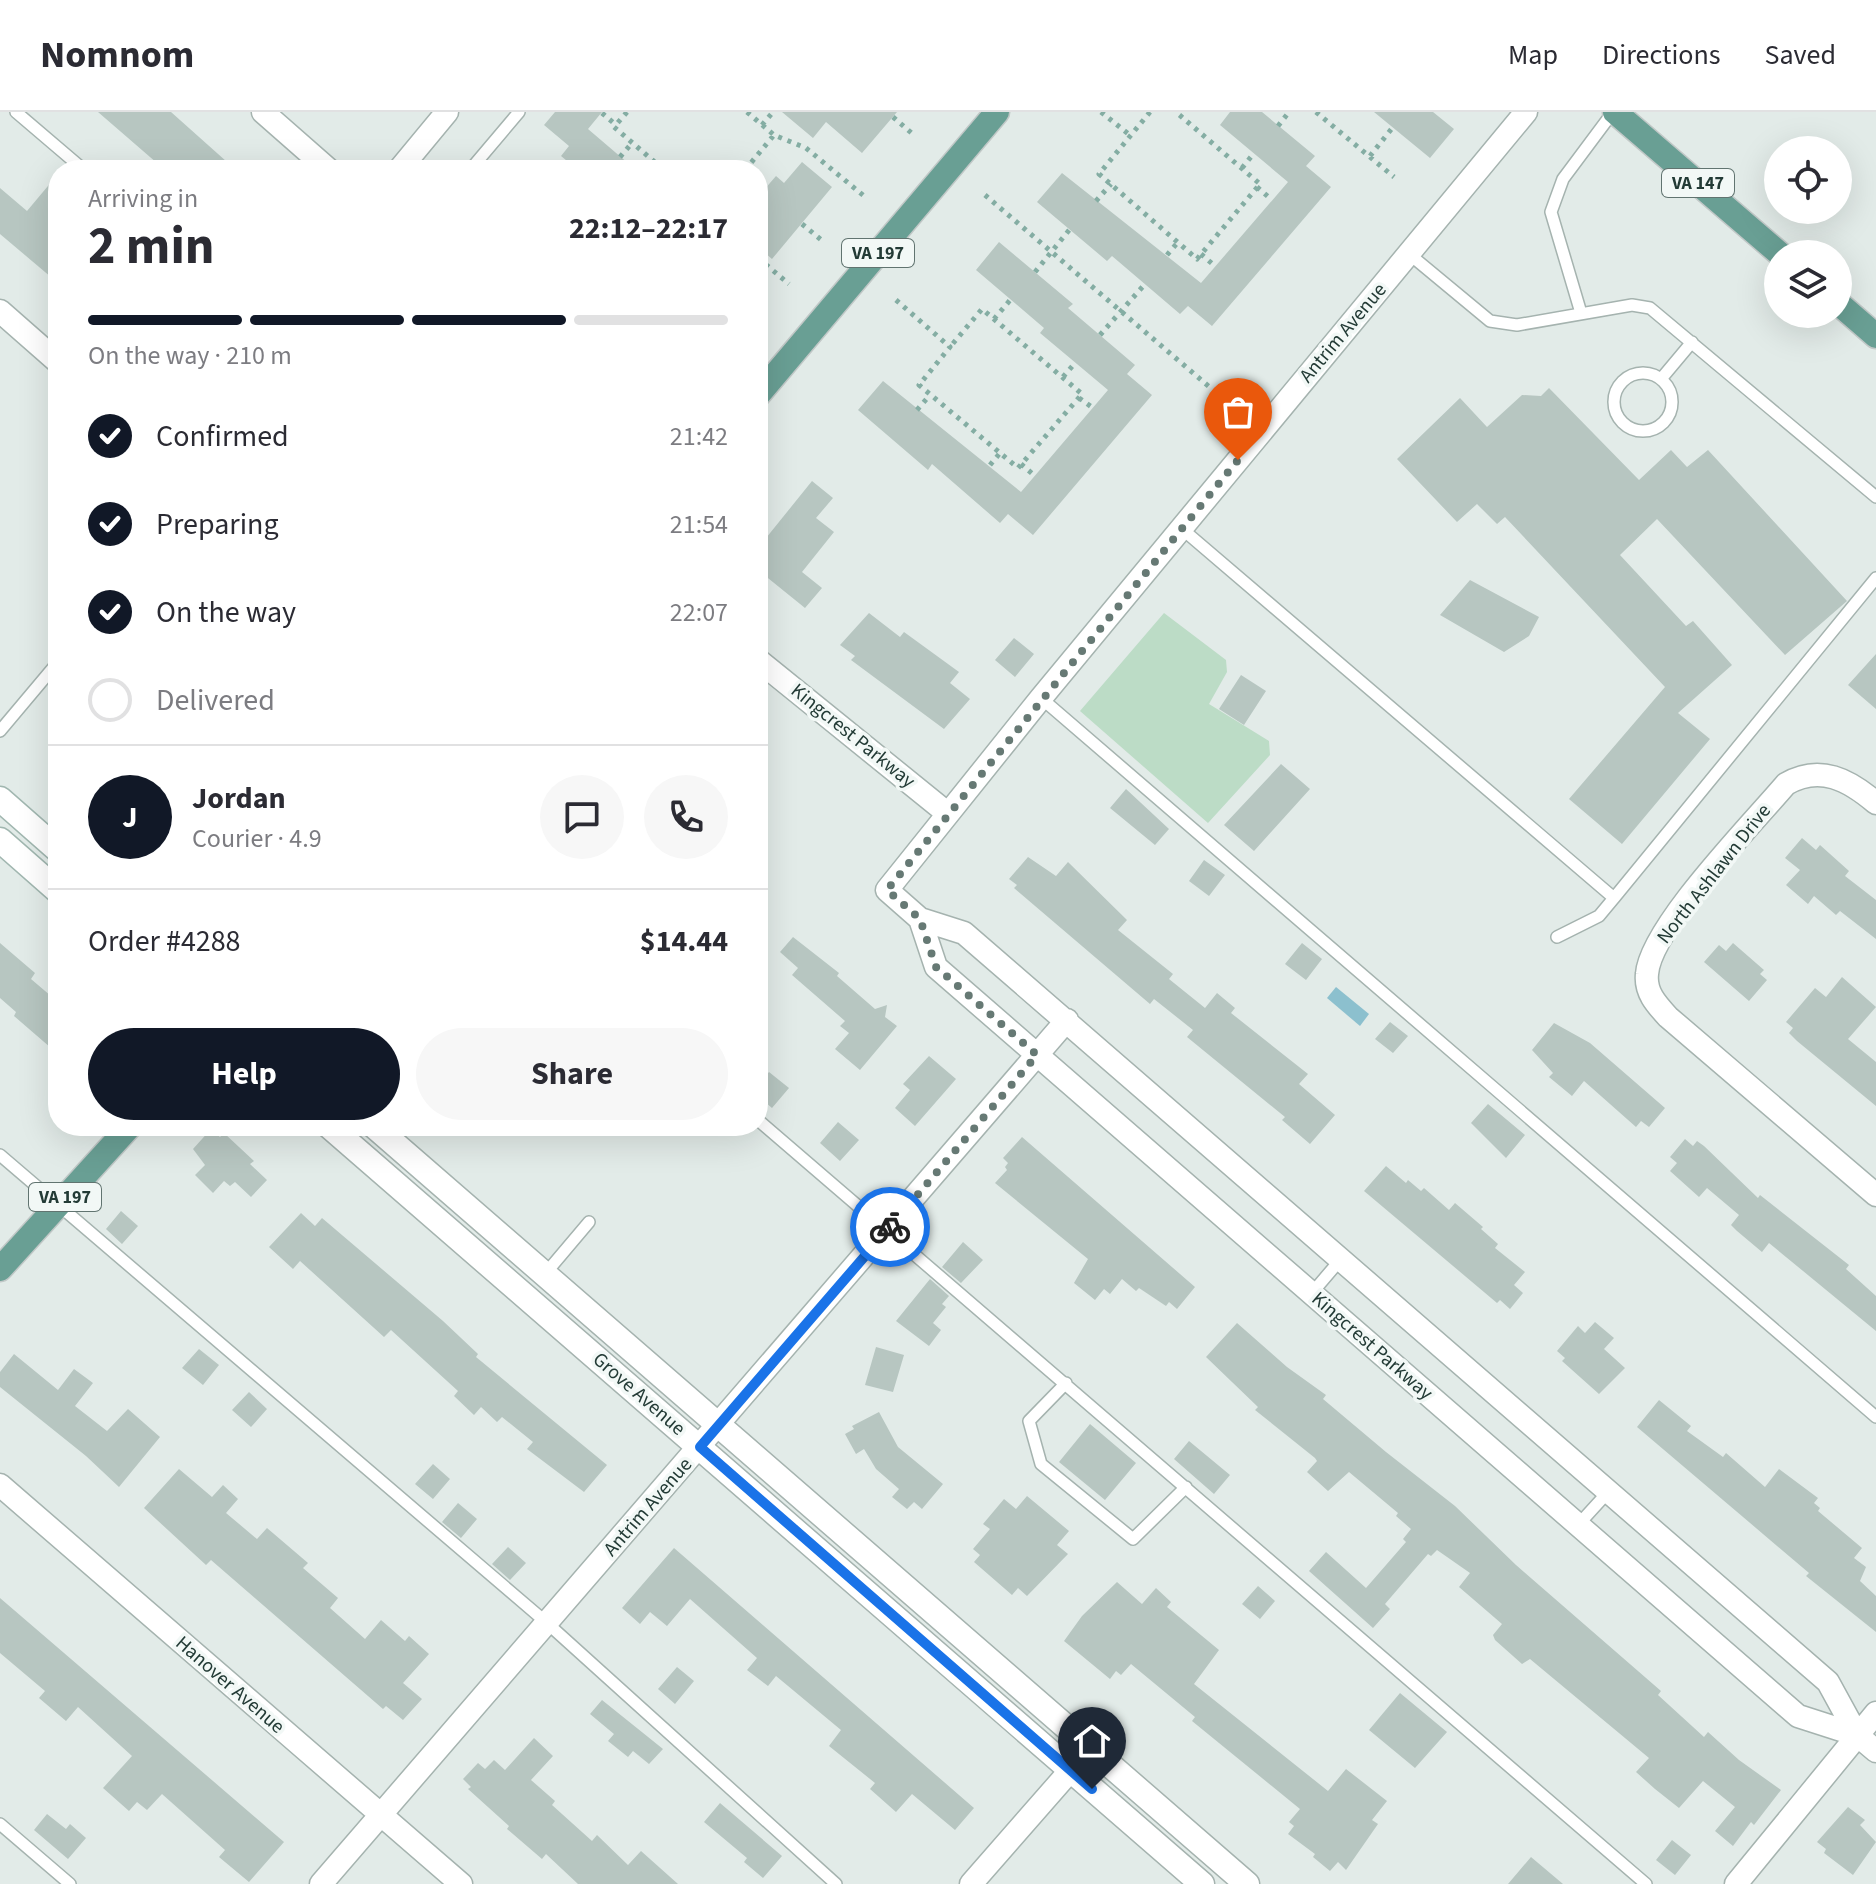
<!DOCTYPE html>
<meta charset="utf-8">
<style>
:root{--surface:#fff;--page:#f7f7f7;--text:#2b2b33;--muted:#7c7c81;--line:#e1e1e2;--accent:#111827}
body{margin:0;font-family:"Source Sans 3",sans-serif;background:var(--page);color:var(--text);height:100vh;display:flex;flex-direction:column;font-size:30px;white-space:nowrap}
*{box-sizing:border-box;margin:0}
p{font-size:26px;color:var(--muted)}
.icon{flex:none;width:44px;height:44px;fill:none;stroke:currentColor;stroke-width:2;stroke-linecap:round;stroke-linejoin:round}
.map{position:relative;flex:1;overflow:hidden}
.details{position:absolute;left:48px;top:48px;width:720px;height:976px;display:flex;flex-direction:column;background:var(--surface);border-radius:32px;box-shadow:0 8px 32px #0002}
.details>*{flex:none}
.tools{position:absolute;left:1764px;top:24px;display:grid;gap:16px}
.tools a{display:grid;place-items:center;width:88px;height:88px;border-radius:50%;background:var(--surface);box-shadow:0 8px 32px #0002;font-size:40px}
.pin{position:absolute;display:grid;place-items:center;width:68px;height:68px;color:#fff;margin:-82px -34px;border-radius:50% 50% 50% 0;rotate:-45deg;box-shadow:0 0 8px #0007}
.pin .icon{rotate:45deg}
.courier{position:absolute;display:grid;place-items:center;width:80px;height:80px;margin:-40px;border:6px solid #1a73e8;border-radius:50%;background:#fff;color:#222;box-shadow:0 2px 10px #0007}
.headline em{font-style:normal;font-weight:700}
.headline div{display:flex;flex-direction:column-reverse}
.headline{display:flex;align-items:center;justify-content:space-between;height:136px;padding:0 40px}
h1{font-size:52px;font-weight:700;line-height:60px}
.bar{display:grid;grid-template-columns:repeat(4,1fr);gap:12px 8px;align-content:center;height:96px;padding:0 40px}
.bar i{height:10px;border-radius:6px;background:var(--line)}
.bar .current{background:var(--accent)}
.bar p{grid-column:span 4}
.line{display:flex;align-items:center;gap:20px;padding:0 40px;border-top:2px solid var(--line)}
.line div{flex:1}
.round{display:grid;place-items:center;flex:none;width:84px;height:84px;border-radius:42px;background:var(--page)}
ol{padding:0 40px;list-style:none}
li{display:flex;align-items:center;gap:24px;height:88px}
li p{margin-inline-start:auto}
li .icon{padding:8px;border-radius:50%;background:var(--accent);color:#fff;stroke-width:4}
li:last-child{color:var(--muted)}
li i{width:44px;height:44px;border:4px solid var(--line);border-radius:50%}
.button{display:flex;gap:16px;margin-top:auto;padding:16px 40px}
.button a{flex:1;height:92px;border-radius:48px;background:var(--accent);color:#fff;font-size:32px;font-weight:700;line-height:92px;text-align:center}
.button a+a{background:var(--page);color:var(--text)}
header{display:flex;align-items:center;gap:48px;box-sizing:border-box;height:112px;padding:0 40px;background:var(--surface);border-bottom:2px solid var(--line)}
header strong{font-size:38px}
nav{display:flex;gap:44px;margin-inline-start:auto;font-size:28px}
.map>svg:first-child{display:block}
.green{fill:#bcdcc6}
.water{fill:#8cc0ce}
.building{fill:#b7c6c1}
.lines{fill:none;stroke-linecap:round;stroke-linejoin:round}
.service-casing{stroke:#a5b3af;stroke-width:14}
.minor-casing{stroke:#a5b3af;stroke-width:25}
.tertiary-casing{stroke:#a5b3af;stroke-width:27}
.secondary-casing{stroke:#a1b7b0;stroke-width:27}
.primary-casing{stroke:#c1c8c7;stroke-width:27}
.path{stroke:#84ada3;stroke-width:5;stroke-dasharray:4 6;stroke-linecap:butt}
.service{stroke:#fff;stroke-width:11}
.minor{stroke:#fff;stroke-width:22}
.tertiary{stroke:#fff;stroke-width:24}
.secondary{stroke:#fff;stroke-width:24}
.primary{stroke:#699f94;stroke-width:24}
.done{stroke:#667974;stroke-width:8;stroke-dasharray:0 14.4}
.route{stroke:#1a73e8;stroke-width:10}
.labels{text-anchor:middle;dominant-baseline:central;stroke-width:7;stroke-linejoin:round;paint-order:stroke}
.shield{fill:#f2f8f6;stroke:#617470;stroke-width:2}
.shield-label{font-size:18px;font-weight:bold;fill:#233b36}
.street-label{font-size:20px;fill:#233b36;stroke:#f2f8f6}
</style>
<header>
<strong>Nomnom</strong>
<nav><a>Map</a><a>Directions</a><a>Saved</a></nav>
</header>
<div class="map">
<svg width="1876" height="1772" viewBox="0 0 1876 1772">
<rect width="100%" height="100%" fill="#e2ebe8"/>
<path class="green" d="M 1164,501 L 1226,548 L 1227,560 L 1209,592 L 1269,629 L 1270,643 L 1208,711 L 1080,599 Z"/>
<path class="water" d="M 1336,875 L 1369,902 L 1360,914 L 1327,886 Z"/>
<path class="building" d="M 98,0 L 171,0 L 236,58 L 165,58 Z
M 555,0 L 602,0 L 588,17 L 636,58 L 578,58 L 561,44 L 569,34 L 544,13 Z
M 782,0 L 897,0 L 862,41 L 826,10 L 813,26 Z
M 1230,0 L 1262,0 L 1315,44 L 1306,54 L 1331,75 L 1212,214 L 1188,194 L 1180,202 L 1112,144 L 1107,149 L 1037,90 L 1062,61 L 1201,171 L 1288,70 L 1220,13 Z
M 1374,0 L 1433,0 L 1454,17 L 1430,46 Z
M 802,50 L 832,75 L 772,147 L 758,135 L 758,85 L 776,64 L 784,71 Z
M 58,62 L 58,171 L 0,122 L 0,76 L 27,99 Z
M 999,130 L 1073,192 L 1068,196 L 1135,253 L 1127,262 L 1152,283 L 1033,423 L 1008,402 L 1000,411 L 932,352 L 928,358 L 858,298 L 883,269 L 1021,380 L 1108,278 L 1040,221 L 1044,216 L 976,158 Z
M 1549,276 L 1639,368 L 1671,338 L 1687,355 L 1708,338 L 1847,489 L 1785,543 L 1657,407 L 1620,443 L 1686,514 L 1693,509 L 1732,553 L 1678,601 L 1710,627 L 1622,732 L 1569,687 L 1665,575 L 1505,405 L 1497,412 L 1477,392 L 1457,410 L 1397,347 L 1460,286 L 1487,315 L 1522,283 L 1541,284 Z
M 812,369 L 833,386 L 816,406 L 834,420 L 802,460 L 822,476 L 805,496 L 758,458 L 758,436 Z
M 1470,468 L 1539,505 L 1529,524 L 1504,540 L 1440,503 Z
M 869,501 L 900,525 L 904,520 L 959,560 L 950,571 L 970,587 L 944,617 L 851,548 L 855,544 L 840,533 Z
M 1014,526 L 1034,542 L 1015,565 L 995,548 Z
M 1876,542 L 1876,597 L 1848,573 Z
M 1241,563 L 1266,579 L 1244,613 L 1219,597 Z
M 1281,652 L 1310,677 L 1254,739 L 1224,713 Z
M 1126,677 L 1169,717 L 1155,733 L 1110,696 Z
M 1802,726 L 1816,738 L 1820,733 L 1849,759 L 1845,764 L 1876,788 L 1876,827 L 1840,799 L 1836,803 L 1814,784 L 1808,792 L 1786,773 L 1800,758 L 1785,746 Z
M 1028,745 L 1056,764 L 1068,750 L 1127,808 L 1118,818 L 1173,862 L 1169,867 L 1205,896 L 1217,881 L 1235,896 L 1231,901 L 1308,962 L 1299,972 L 1335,1003 L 1310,1032 L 1282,1008 L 1285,1005 L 1187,925 L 1193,918 L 1154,887 L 1150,892 L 1014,776 L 1017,773 L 1009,767 Z
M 1204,748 L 1225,763 L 1209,784 L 1189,769 Z
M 793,825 L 839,861 L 837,864 L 875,897 L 887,893 L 885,905 L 897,914 L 860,958 L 835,937 L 849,921 L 840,914 L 845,909 L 792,863 L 798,856 L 780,840 Z
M 0,831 L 35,861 L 31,867 L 58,890 L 58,942 L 14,904 L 16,900 L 0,886 Z
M 1302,831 L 1322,847 L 1306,868 L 1285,852 Z
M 1733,831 L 1764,858 L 1760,862 L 1767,868 L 1749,889 L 1704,850 L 1719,833 L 1726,839 Z
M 1842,865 L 1876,895 L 1848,927 L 1876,950 L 1876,994 L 1797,929 L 1789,921 L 1793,916 L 1786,910 L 1815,876 L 1826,885 Z
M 1390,910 L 1408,924 L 1393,941 L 1375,927 Z
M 1554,911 L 1590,931 L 1665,996 L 1649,1015 L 1641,1009 L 1636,1015 L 1584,969 L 1572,984 L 1549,965 L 1553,961 L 1532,938 Z
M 929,944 L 956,967 L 915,1014 L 895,996 L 910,978 L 903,972 Z
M 769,960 L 789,976 L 772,996 L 758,984 L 758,973 Z
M 1488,992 L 1525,1023 L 1506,1046 L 1471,1011 Z
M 838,1010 L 859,1028 L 840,1049 L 820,1031 Z
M 211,1017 L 220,1025 L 224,1021 L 254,1049 L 250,1052 L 267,1068 L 251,1085 L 235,1070 L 230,1074 L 224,1069 L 213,1081 L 195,1063 L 205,1053 L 193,1037 Z
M 1022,1025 L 1195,1175 L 1177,1197 L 1169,1190 L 1166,1194 L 1139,1176 L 1136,1179 L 1122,1167 L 1110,1182 L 1104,1177 L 1095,1188 L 1074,1171 L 1088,1147 L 995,1071 L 1007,1058 L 1005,1055 L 1008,1051 L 1003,1046 Z
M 1685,1027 L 1693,1034 L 1697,1029 L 1704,1034 L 1758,1086 L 1760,1083 L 1849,1153 L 1846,1157 L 1876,1184 L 1876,1219 L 1769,1131 L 1762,1140 L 1737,1119 L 1731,1113 L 1739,1103 L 1707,1076 L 1699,1085 L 1670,1059 L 1677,1051 L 1670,1045 Z
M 1386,1054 L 1406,1071 L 1408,1068 L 1421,1079 L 1424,1076 L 1449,1098 L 1455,1091 L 1483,1115 L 1481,1117 L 1498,1132 L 1495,1136 L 1525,1160 L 1514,1173 L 1523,1181 L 1510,1197 L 1500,1188 L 1497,1191 L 1364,1079 Z
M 121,1099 L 138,1114 L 122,1132 L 106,1117 Z
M 301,1101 L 315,1114 L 322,1106 L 443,1209 L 478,1242 L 476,1245 L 607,1353 L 584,1380 L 527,1337 L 533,1330 L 502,1305 L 497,1310 L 481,1295 L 474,1303 L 454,1284 L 458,1279 L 391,1218 L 384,1225 L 300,1149 L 293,1157 L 269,1135 Z
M 963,1130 L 983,1148 L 961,1171 L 942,1155 Z
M 930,1167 L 949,1184 L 942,1192 L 946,1195 L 933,1211 L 941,1218 L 929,1234 L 896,1209 Z
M 1595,1210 L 1614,1226 L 1604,1237 L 1625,1256 L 1599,1282 L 1562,1249 L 1565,1246 L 1557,1239 L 1578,1214 L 1585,1221 Z
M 1237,1211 L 1287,1255 L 1326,1283 L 1323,1287 L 1386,1340 L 1455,1394 L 1516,1453 L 1661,1579 L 1658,1583 L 1704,1625 L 1708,1620 L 1739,1648 L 1781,1678 L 1754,1713 L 1751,1710 L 1733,1734 L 1715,1719 L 1735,1695 L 1703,1669 L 1679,1696 L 1655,1677 L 1636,1660 L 1649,1646 L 1530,1547 L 1522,1552 L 1495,1528 L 1493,1523 L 1502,1512 L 1459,1475 L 1470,1461 L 1437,1438 L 1431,1444 L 1428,1442 L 1385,1492 L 1390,1497 L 1373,1516 L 1309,1459 L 1326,1440 L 1366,1476 L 1406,1430 L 1403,1427 L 1411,1417 L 1396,1404 L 1398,1401 L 1349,1360 L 1328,1379 L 1307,1360 L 1317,1349 L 1315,1346 L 1255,1298 L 1258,1295 L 1206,1245 Z
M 876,1235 L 904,1243 L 893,1280 L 865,1273 Z
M 199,1237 L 219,1253 L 203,1273 L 182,1256 Z
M 14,1242 L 58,1278 L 74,1257 L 93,1271 L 75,1294 L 107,1319 L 128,1297 L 160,1325 L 119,1375 L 86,1344 L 0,1275 L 0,1260 Z
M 249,1280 L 267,1297 L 251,1315 L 232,1298 Z
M 1659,1288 L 1691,1314 L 1687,1319 L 1723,1345 L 1726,1341 L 1765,1375 L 1779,1357 L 1818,1386 L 1814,1391 L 1820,1396 L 1818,1399 L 1862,1436 L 1854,1446 L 1866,1455 L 1860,1469 L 1876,1484 L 1876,1520 L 1806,1464 L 1809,1461 L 1637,1315 Z
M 879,1300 L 898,1335 L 943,1372 L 922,1397 L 914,1390 L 907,1397 L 892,1385 L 899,1377 L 876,1357 L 864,1337 L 856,1342 L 845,1322 L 854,1317 L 852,1314 Z
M 1090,1312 L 1136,1351 L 1105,1388 L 1059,1350 Z
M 1189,1329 L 1230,1363 L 1214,1382 L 1174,1347 Z
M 433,1352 L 450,1367 L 433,1387 L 415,1372 Z
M 179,1357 L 212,1385 L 223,1373 L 238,1387 L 226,1401 L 257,1427 L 267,1416 L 308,1451 L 303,1456 L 338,1486 L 330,1496 L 365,1527 L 381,1508 L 405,1529 L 409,1524 L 429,1542 L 403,1571 L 422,1587 L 403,1608 L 386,1594 L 383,1597 L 211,1448 L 206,1453 L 144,1396 Z
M 1027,1384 L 1069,1419 L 1057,1433 L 1068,1442 L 1027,1484 L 1018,1476 L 1012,1483 L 974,1450 L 980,1443 L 973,1437 L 990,1417 L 983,1412 L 1004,1387 L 1016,1397 Z
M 458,1391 L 477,1407 L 461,1426 L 442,1410 Z
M 508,1435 L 526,1451 L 510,1468 L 492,1452 Z
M 674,1436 L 974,1696 L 955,1718 L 912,1682 L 896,1700 L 870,1677 L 875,1671 L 829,1634 L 841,1618 L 776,1564 L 768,1574 L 747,1558 L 757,1546 L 690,1487 L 667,1514 L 650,1500 L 640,1512 L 622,1496 Z
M 1117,1470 L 1142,1492 L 1156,1476 L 1171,1490 L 1167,1495 L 1219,1538 L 1194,1572 L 1328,1679 L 1346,1657 L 1387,1689 L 1372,1708 L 1378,1712 L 1346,1758 L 1338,1750 L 1330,1759 L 1313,1745 L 1315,1742 L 1288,1722 L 1294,1714 L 1289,1710 L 1300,1697 L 1192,1609 L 1195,1605 L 1131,1552 L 1121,1563 L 1116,1559 L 1110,1567 L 1064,1529 L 1082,1504 Z
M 1258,1474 L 1275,1489 L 1260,1507 L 1242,1492 Z
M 0,1486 L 284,1730 L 249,1770 L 219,1745 L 225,1738 L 162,1682 L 147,1698 L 137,1690 L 129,1699 L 103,1676 L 132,1644 L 78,1595 L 66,1609 L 39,1586 L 45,1579 L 0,1541 Z
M 677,1555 L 694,1569 L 675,1592 L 658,1577 Z
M 1400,1581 L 1447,1620 L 1415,1656 L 1369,1618 Z
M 602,1588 L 663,1637 L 649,1652 L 633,1639 L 628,1645 L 608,1629 L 614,1622 L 590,1602 Z
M 534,1626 L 553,1644 L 531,1668 L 555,1689 L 552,1693 L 592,1729 L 597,1723 L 628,1753 L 641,1739 L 678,1772 L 578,1772 L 546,1742 L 542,1747 L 507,1717 L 509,1714 L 468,1677 L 471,1675 L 463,1667 L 478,1651 L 485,1657 L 494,1648 L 505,1658 Z
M 720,1691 L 782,1744 L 763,1766 L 744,1750 L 747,1746 L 704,1710 Z
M 1848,1695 L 1865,1708 L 1860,1713 L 1876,1730 L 1853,1763 L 1824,1741 L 1826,1737 L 1817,1730 Z
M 47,1702 L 66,1717 L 70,1712 L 86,1726 L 68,1747 L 34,1718 Z
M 1672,1728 L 1691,1743 L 1675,1763 L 1656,1748 Z
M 1531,1745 L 1563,1772 L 1508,1772 Z"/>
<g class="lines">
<defs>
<path id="service" d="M 16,0 L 84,58
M 470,58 L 519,0
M 1408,141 L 1490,209 L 1517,213 L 1632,193 L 1650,196 L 1876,385
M 1581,201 L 1551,100 L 1563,67 L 1613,0
M1614 290a29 29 0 1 1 58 0a29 29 0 1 1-58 0Z
M 1661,267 L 1692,230
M 1181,416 L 1614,786 L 1876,466
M 1041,586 L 1876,1305
M 0,619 L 58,550
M 1557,825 L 1599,804 L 1614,786
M 758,1008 L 1646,1772
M 0,1043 L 547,1511 L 836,1772
M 545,1162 L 589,1110
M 1312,1181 L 1341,1147
M 1066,1271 L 1029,1309 L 1041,1352 L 1133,1427 L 1186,1375
M 1578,1413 L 1609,1379
M 0,1712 L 70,1772"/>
<path id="minor" d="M 263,0 L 329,58
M 1526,0 L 1041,586 L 887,778 L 920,807 L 964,821 L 1828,1570 L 1857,1623 L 1876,1639
M 399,58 L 447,0
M 0,199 L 58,250
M 758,548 L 947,701
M 1876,691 C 1849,668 1820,652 1786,672 C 1754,710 1650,816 1647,862 C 1645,880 1656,892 1668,905 L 1876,1083
M 920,807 L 936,855 L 1798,1604 L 1857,1623
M 0,1373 L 461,1772
M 321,1772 L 1067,908
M 971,1772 L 1090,1636
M 1736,1772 L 1876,1601"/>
<path id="tertiary" d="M 329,1014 L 1202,1772
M 374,1014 L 1247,1772"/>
<path id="secondary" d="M 0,687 L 58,738
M 0,728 L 58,779"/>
<path id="primary" d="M 1615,0 L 1780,142
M 1838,191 L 1876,224
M 758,283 L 997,0
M 0,1157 L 130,1014"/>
</defs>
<use href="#service" class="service-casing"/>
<use href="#minor" class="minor-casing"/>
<use href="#tertiary" class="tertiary-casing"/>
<use href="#secondary" class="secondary-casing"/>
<use href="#primary" class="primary-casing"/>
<path class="path" d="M 627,0 L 614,15 L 664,58
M 747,0 L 774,23
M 1101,0 L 1131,24
M 1150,0 L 1099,62 L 1197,147 L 1260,72 L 1176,0
M 1316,0 L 1394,65
M 602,1 L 616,13
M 893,5 L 915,24
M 762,13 L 773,0
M 1278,14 L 1289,0
M 1370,44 L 1393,15
M 620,45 L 632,31
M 1242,56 L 1254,41
M 745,58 L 774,23 L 806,36 L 864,84
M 1257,75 L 1272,88
M 985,83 L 1213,278
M 1096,89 L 1111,72
M 802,112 L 825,131
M 1201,142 L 1216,155
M 1167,143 L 1178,130
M 758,146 L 789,172
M 1035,160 L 1070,117
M 896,188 L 950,235 L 919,273 L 1018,356 L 1082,282 L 982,197 L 950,235
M 758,190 L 765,200
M 994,207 L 1011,187
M 1100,223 L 1145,172
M 1063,265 L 1075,251
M 1079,286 L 1093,296
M 917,298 L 930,283
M 1021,352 L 1035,364
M 990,353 L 1000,341"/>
<use href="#service" class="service"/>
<use href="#minor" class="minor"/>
<use href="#tertiary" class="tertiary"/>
<use href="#secondary" class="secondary"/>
<use href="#primary" class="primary"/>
</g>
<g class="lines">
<path class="done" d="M 890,1115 L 1037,943 L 936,855 L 920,807 L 887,778 L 1238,348"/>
<path class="route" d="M 890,1115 L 700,1335 L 1092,1677"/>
</g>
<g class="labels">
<g class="shield">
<rect x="1662" y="57" width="72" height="28" rx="6"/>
<rect x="842" y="127" width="72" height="28" rx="6"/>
<rect x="29" y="1071" width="72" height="28" rx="6"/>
</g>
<g class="shield-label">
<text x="1698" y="71">VA 147</text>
<text x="878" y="141">VA 197</text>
<text x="65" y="1085">VA 197</text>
</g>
<g class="street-label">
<text transform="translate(1343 221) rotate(-50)">Antrim Avenue</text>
<text transform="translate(853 624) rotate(39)">Kingcrest Parkway</text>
<text transform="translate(1714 762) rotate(-52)">North Ashlawn Drive</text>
<text transform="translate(1372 1234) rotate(41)">Kingcrest Parkway</text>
<text transform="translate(639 1282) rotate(41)">Grove Avenue</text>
<text transform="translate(648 1395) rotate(-49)">Antrim Avenue</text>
<text transform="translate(230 1573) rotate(41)">Hanover Avenue</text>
</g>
</g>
</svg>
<div class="tools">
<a><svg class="icon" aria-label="locate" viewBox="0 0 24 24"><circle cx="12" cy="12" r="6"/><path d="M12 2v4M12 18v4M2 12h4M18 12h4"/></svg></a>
<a><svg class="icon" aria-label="layers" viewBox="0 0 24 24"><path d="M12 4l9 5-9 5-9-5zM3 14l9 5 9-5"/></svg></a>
</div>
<div class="pin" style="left:1238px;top:348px;background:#ea580c"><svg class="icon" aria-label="bag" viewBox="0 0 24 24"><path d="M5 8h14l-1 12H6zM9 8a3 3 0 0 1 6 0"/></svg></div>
<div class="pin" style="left:1092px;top:1677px;background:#1f2937"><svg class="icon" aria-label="home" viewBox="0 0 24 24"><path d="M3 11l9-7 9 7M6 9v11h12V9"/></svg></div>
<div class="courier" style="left:890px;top:1115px"><svg class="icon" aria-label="bike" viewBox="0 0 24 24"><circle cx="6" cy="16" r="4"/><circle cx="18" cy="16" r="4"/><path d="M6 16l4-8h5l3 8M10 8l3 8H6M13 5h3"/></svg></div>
<section class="details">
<div class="headline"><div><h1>2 min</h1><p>Arriving in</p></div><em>22:12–22:17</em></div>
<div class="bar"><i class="current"></i><i class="current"></i><i class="current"></i><i></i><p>On the way · 210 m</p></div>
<ol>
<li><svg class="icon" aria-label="check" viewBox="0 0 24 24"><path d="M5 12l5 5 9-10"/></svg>Confirmed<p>21:42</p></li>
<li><svg class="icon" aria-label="check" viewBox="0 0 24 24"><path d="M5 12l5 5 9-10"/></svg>Preparing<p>21:54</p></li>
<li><svg class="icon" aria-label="check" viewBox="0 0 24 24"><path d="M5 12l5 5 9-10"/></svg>On the way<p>22:07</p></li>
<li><i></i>Delivered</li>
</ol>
<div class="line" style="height:144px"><b class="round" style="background:var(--accent);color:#fff">J</b><div><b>Jordan</b><p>Courier · 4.9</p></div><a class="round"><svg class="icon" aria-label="chat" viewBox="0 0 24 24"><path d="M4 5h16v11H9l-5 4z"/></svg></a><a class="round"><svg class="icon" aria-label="phone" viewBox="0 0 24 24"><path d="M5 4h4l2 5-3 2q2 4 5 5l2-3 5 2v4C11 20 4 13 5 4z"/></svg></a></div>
<div class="line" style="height:104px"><div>Order #4288</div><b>$14.44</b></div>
<div class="button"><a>Help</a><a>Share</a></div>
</section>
</div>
